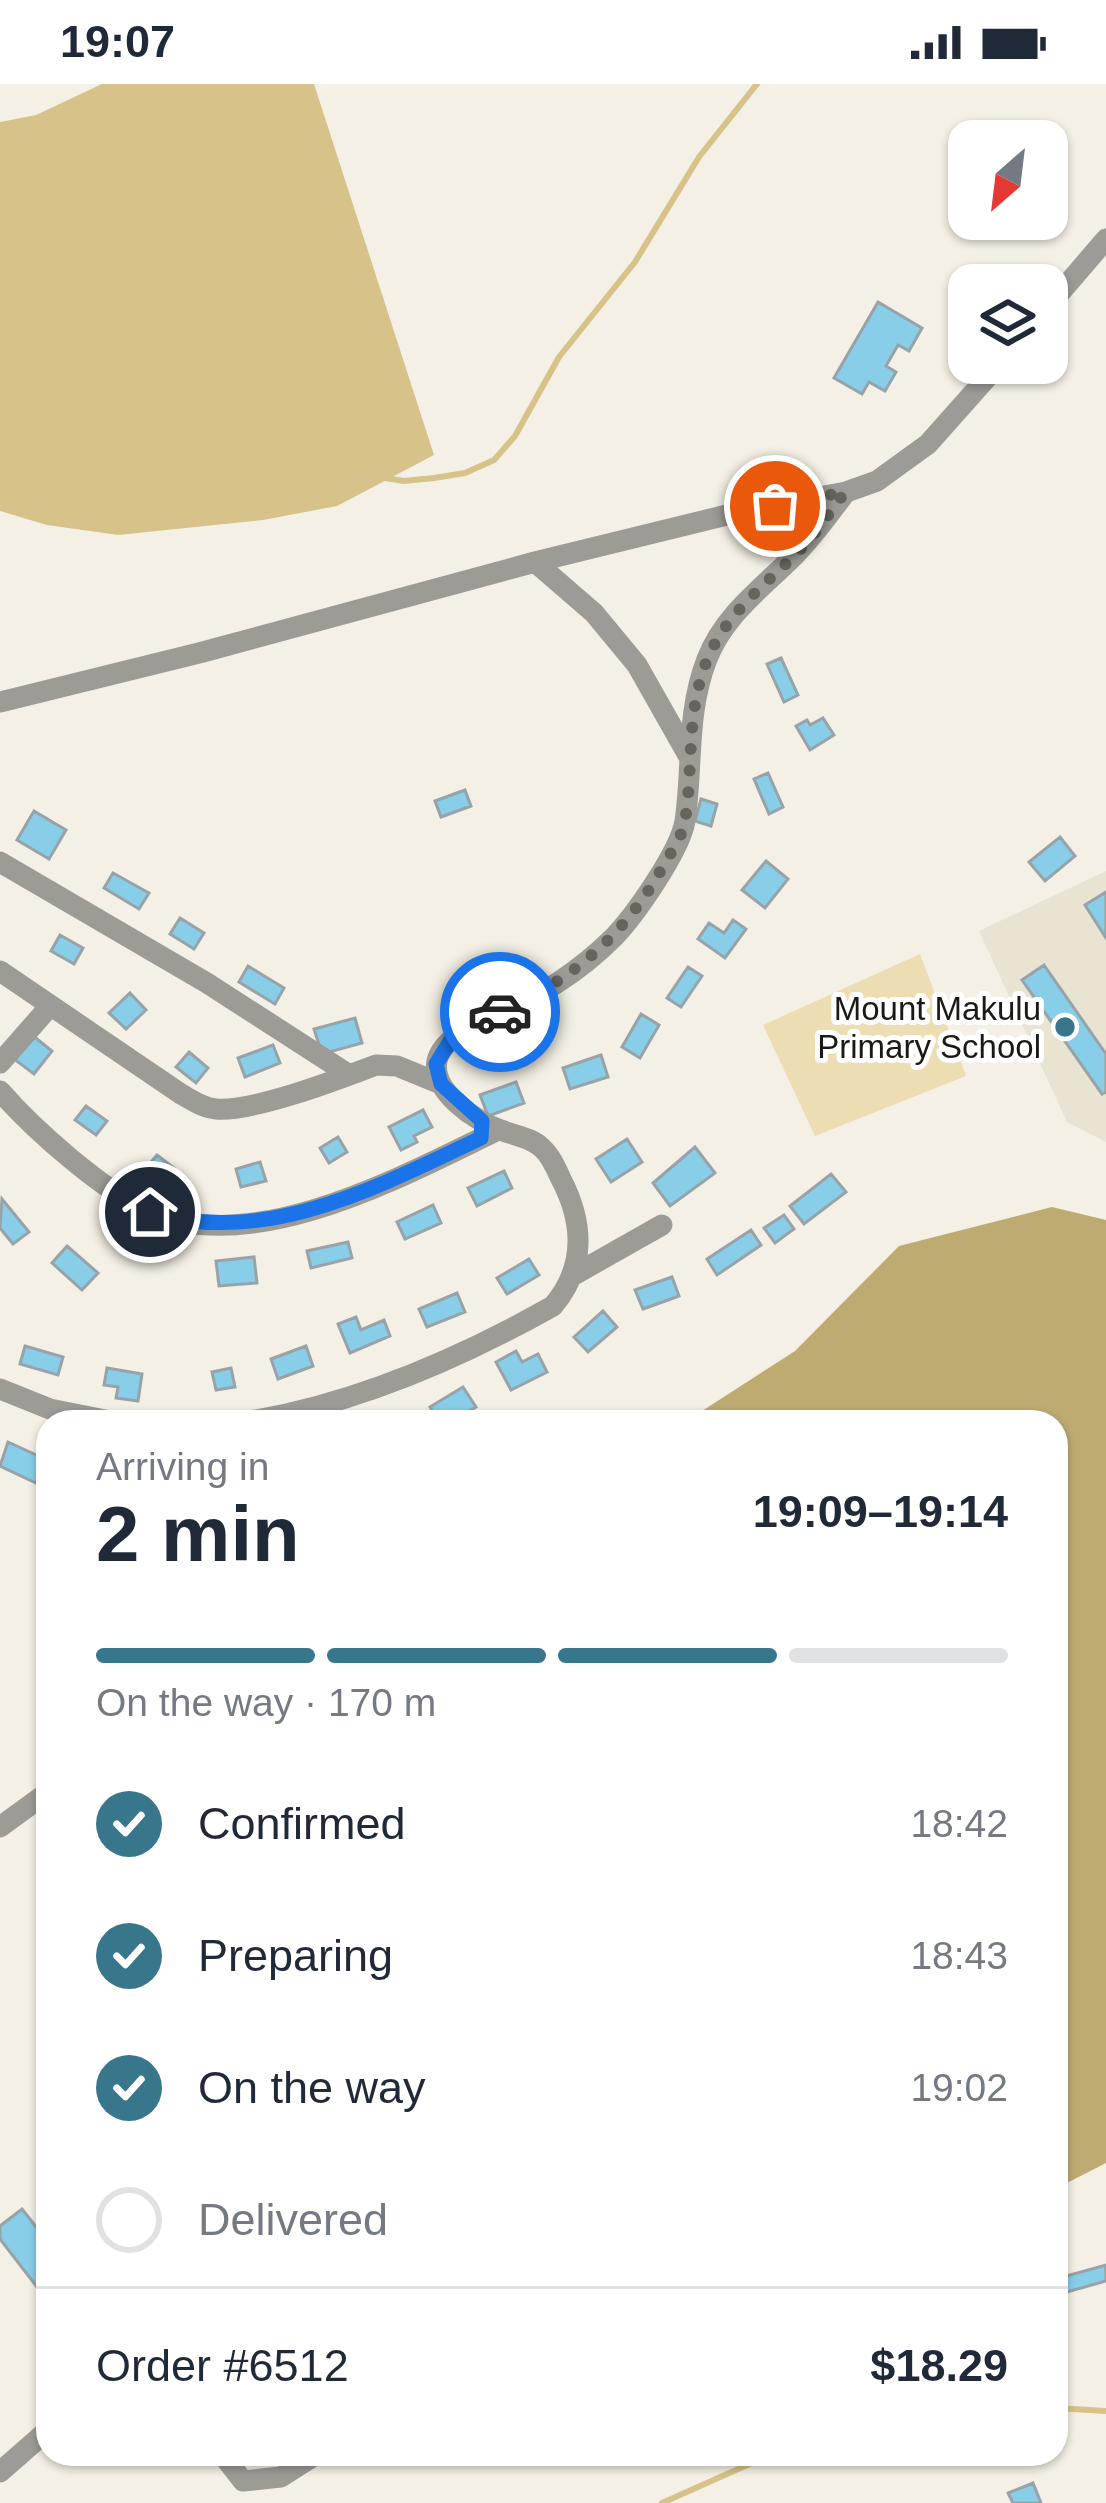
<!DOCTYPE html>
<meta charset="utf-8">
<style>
:root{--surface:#fff;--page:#f2f2f3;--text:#1f2937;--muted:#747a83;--line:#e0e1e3;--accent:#38768c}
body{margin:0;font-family:Helvetica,sans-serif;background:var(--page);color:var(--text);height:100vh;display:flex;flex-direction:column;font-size:45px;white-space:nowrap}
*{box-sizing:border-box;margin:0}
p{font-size:39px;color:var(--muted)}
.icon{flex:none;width:66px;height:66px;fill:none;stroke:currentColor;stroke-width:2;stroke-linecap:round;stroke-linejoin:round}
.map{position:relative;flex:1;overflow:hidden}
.drawer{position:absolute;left:36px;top:1326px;width:1032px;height:1056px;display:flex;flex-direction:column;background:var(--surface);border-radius:36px;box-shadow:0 3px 9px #0004}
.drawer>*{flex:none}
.needle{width:78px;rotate:208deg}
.controls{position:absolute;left:948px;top:36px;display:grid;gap:24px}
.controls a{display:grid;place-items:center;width:120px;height:120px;border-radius:24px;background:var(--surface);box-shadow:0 3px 9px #0004;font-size:60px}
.pin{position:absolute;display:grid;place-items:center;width:102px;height:102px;color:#fff;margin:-51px;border:6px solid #fff;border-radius:50%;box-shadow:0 3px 12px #0007}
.courier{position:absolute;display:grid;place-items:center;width:120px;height:120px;margin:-60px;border:9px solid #1a73e8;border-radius:50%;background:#fff;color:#222;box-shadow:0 3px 15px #0007}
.overview em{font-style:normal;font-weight:600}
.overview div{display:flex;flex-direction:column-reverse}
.overview{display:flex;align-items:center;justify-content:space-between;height:204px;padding:0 60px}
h1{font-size:78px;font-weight:600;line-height:90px}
.bar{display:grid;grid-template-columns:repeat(4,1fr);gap:18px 12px;align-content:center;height:144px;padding:0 60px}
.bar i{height:15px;border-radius:9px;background:var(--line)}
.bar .selected{background:var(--accent)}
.bar p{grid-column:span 4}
.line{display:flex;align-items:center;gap:30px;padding:0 60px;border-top:3px solid var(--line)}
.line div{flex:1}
ol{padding:0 60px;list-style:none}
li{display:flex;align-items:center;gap:36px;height:132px}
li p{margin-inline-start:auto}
li .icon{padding:12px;border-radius:50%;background:var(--accent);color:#fff;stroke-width:4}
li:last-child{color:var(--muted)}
li i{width:66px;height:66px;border:6px solid var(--line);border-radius:50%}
.status{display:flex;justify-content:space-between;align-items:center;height:84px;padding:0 60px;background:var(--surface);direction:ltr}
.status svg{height:33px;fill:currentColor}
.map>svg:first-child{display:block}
.built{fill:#e9e3d1}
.green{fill:#ecddb3}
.forest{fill:#beab72}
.water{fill:#d7c389}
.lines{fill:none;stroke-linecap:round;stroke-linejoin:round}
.stream{stroke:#d7c389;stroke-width:6}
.building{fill:#89cee9;stroke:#97a3a8;stroke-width:3}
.minor{stroke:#9d9b96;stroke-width:21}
.done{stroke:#67645e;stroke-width:12;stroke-dasharray:0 21.6}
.route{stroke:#1a73e8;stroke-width:15}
.poi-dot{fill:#38768c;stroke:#fff;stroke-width:4.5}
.labels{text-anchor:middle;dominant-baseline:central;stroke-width:10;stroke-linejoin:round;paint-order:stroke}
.poi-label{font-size:33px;fill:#1b1915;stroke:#fff;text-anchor:end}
</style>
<div class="status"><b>19:07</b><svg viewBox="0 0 49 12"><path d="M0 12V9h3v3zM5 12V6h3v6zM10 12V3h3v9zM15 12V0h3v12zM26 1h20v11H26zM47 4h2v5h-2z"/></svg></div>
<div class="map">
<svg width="1106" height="2419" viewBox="0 0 1106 2419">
<rect width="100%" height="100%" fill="#f4f0e5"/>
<path class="built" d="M 1106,787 L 1106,1058 L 1067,1038 L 979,847 Z"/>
<path class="green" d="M 920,870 L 966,992 L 815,1052 L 763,941 Z"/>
<path class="forest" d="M 1052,1123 L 1106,1136 L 1106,2079 L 1057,2104 L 1056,1338 L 685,1338 L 795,1267 L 899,1162 Z"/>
<path class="water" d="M 102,0 L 314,0 L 434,371 L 337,422 L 263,436 L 118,451 L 47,441 L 0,427 L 0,38 L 36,31 Z"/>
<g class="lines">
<path class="stream" d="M 385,394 L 404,397 L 434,394 L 465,389 L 494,376 L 515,352 L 559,273 L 635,178 L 699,73 L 757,0
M 1056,2324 L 1106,2327
M 662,2419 L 772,2370"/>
</g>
<path class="building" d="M 878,218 L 922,244 L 909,267 L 898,261 L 886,282 L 896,288 L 885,307 L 869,298 L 862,310 L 834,294 Z
M 781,574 L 798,611 L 784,618 L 767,580 Z
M 823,634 L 834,651 L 810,666 L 796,642 L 807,636 L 810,641 Z
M 768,689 L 783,723 L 769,730 L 754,695 Z
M 465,706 L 471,722 L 441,733 L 435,717 Z
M 701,715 L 717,720 L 711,742 L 695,737 Z
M 34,727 L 66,746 L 49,775 L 17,756 Z
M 1060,753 L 1075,772 L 1045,797 L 1029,778 Z
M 766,777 L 788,795 L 765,824 L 742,806 Z
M 113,789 L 149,809 L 139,825 L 104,804 Z
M 1106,808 L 1106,854 L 1085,821 Z
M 180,834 L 204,849 L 194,865 L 170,850 Z
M 733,836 L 746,845 L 725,874 L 698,855 L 709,839 L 724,849 Z
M 60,851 L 83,864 L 74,880 L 51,867 Z
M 1044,881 L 1106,970 L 1106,1008 L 1102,1010 L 1022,896 Z
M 248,882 L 284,904 L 275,920 L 239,898 Z
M 688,883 L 702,892 L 681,923 L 667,914 Z
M 130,909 L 146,926 L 126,945 L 109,929 Z
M 641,930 L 659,941 L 640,974 L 622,963 Z
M 355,934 L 362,959 L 322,970 L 314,945 Z
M 32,951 L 52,967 L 34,990 L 14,975 Z
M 273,961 L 280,979 L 245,993 L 238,974 Z
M 189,968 L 208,984 L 196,999 L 176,983 Z
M 601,971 L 608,993 L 570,1005 L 563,984 Z
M 516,998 L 524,1019 L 488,1032 L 480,1011 Z
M 86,1022 L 107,1037 L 96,1051 L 75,1036 Z
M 423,1026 L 432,1043 L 414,1052 L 417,1058 L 401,1066 L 389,1043 Z
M 338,1053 L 347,1068 L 329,1079 L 320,1064 Z
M 627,1055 L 642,1078 L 611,1098 L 596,1075 Z
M 695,1063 L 715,1089 L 670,1122 L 653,1099 Z
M 157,1071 L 174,1084 L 163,1098 L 146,1084 Z
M 260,1078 L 266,1097 L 241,1103 L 236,1085 Z
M 504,1087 L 512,1104 L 477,1122 L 468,1104 Z
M 831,1090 L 846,1108 L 804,1140 L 790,1122 Z
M 2,1115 L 29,1148 L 13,1160 L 0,1144 Z
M 433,1121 L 441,1139 L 405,1155 L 397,1138 Z
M 784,1131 L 794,1145 L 775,1159 L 764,1144 Z
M 751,1146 L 761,1161 L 717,1191 L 707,1175 Z
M 348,1158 L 352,1174 L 311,1184 L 307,1167 Z
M 67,1162 L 98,1189 L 82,1206 L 52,1179 Z
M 254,1173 L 257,1199 L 219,1202 L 216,1177 Z
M 529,1175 L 539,1191 L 507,1210 L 497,1194 Z
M 672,1193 L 679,1212 L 643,1225 L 635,1206 Z
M 457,1209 L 465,1228 L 427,1243 L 419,1225 Z
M 603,1227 L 617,1243 L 588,1268 L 574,1253 Z
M 356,1233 L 361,1246 L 384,1236 L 390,1252 L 350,1269 L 338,1240 Z
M 25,1262 L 63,1273 L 58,1291 L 20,1280 Z
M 306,1262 L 313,1282 L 278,1295 L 271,1275 Z
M 516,1267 L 522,1278 L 538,1270 L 547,1288 L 511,1306 L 496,1278 Z
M 107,1284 L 142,1290 L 138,1317 L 116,1314 L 118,1303 L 104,1301 Z
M 231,1284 L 235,1303 L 216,1306 L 212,1288 Z
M 463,1303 L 476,1323 L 451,1338 L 440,1338 L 430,1323 Z
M 8,1358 L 47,1376 L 36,1399 L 0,1382 Z
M 22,2125 L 48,2158 L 47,2216 L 0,2155 L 0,2142 Z
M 1106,2181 L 1106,2197 L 1056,2211 L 1056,2195 Z
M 1033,2399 L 1041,2419 L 1013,2419 L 1008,2409 Z"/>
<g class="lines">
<path class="minor" d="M 1047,224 L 1106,155
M 535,478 L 594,529 L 637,581 L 688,671
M 0,618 L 199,569 L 535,478 L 739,428 L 846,408 L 877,397 L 928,360 L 1000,279
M 0,778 L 207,899 L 348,990
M 0,887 L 181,1010 C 192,1016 203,1024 216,1025 C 254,1028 339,995 376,981 L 397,982 L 441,1000
M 0,979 L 50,922
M 0,1007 C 34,1046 103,1107 150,1128 C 254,1174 405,1091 498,1046
M 572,1192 L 662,1141
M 0,1305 L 50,1325 L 115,1338
M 244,1338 C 353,1321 457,1276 553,1222 C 586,1183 584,1139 561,1095 C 556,1084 551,1072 542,1064 C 531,1053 515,1052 501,1046 C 476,1038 431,1007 437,977 C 444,942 528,918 557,899 C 577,886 597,870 614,853 C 635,831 680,767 685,737 C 693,682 686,629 707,575 C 725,530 761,505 794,472 C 814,452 829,430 846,408
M 0,1743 L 48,1708
M 222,2370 L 243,2397 L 281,2393 L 317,2370
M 0,2388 L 48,2346"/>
</g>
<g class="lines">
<path class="done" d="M 500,928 C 570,897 623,853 661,786 C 669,771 682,754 685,737 C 694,680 685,622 711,567 C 731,527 762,503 794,472 C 814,452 829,430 845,408 L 775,422"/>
<path class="route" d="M 150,1128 C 264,1164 380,1102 481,1054 L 482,1037 L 441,1000 L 436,980 L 452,954 L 500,928"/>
</g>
<circle class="poi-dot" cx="1065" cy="943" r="12"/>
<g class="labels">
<g class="poi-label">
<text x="1041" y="924">Mount Makulu<tspan x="1041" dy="38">Primary School</tspan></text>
</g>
</g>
</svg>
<div class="controls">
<a><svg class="needle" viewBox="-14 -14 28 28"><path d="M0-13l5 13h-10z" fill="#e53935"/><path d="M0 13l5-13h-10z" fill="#747a83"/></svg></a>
<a><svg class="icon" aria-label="layers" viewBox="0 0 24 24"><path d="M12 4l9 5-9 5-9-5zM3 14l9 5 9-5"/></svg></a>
</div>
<div class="pin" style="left:775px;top:422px;background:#ea580c"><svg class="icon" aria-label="bag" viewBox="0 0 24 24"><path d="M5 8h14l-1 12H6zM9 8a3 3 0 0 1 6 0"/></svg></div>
<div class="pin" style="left:150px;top:1128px;background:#1f2937"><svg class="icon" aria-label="home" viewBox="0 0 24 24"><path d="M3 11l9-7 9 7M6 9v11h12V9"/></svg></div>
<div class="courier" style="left:500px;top:928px"><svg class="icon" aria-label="car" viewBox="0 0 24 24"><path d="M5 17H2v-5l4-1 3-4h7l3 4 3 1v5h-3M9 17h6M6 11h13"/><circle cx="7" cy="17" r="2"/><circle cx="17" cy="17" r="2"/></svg></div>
<section class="drawer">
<div class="overview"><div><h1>2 min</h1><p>Arriving in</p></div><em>19:09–19:14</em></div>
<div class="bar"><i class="selected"></i><i class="selected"></i><i class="selected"></i><i></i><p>On the way · 170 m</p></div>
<ol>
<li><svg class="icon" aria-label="check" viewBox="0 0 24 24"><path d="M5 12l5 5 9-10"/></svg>Confirmed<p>18:42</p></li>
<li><svg class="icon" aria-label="check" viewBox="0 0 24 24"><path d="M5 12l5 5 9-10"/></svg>Preparing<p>18:43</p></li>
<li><svg class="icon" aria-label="check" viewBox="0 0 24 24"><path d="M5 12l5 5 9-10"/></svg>On the way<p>19:02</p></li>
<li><i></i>Delivered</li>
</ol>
<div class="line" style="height:156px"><div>Order #6512</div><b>$18.29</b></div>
</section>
</div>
